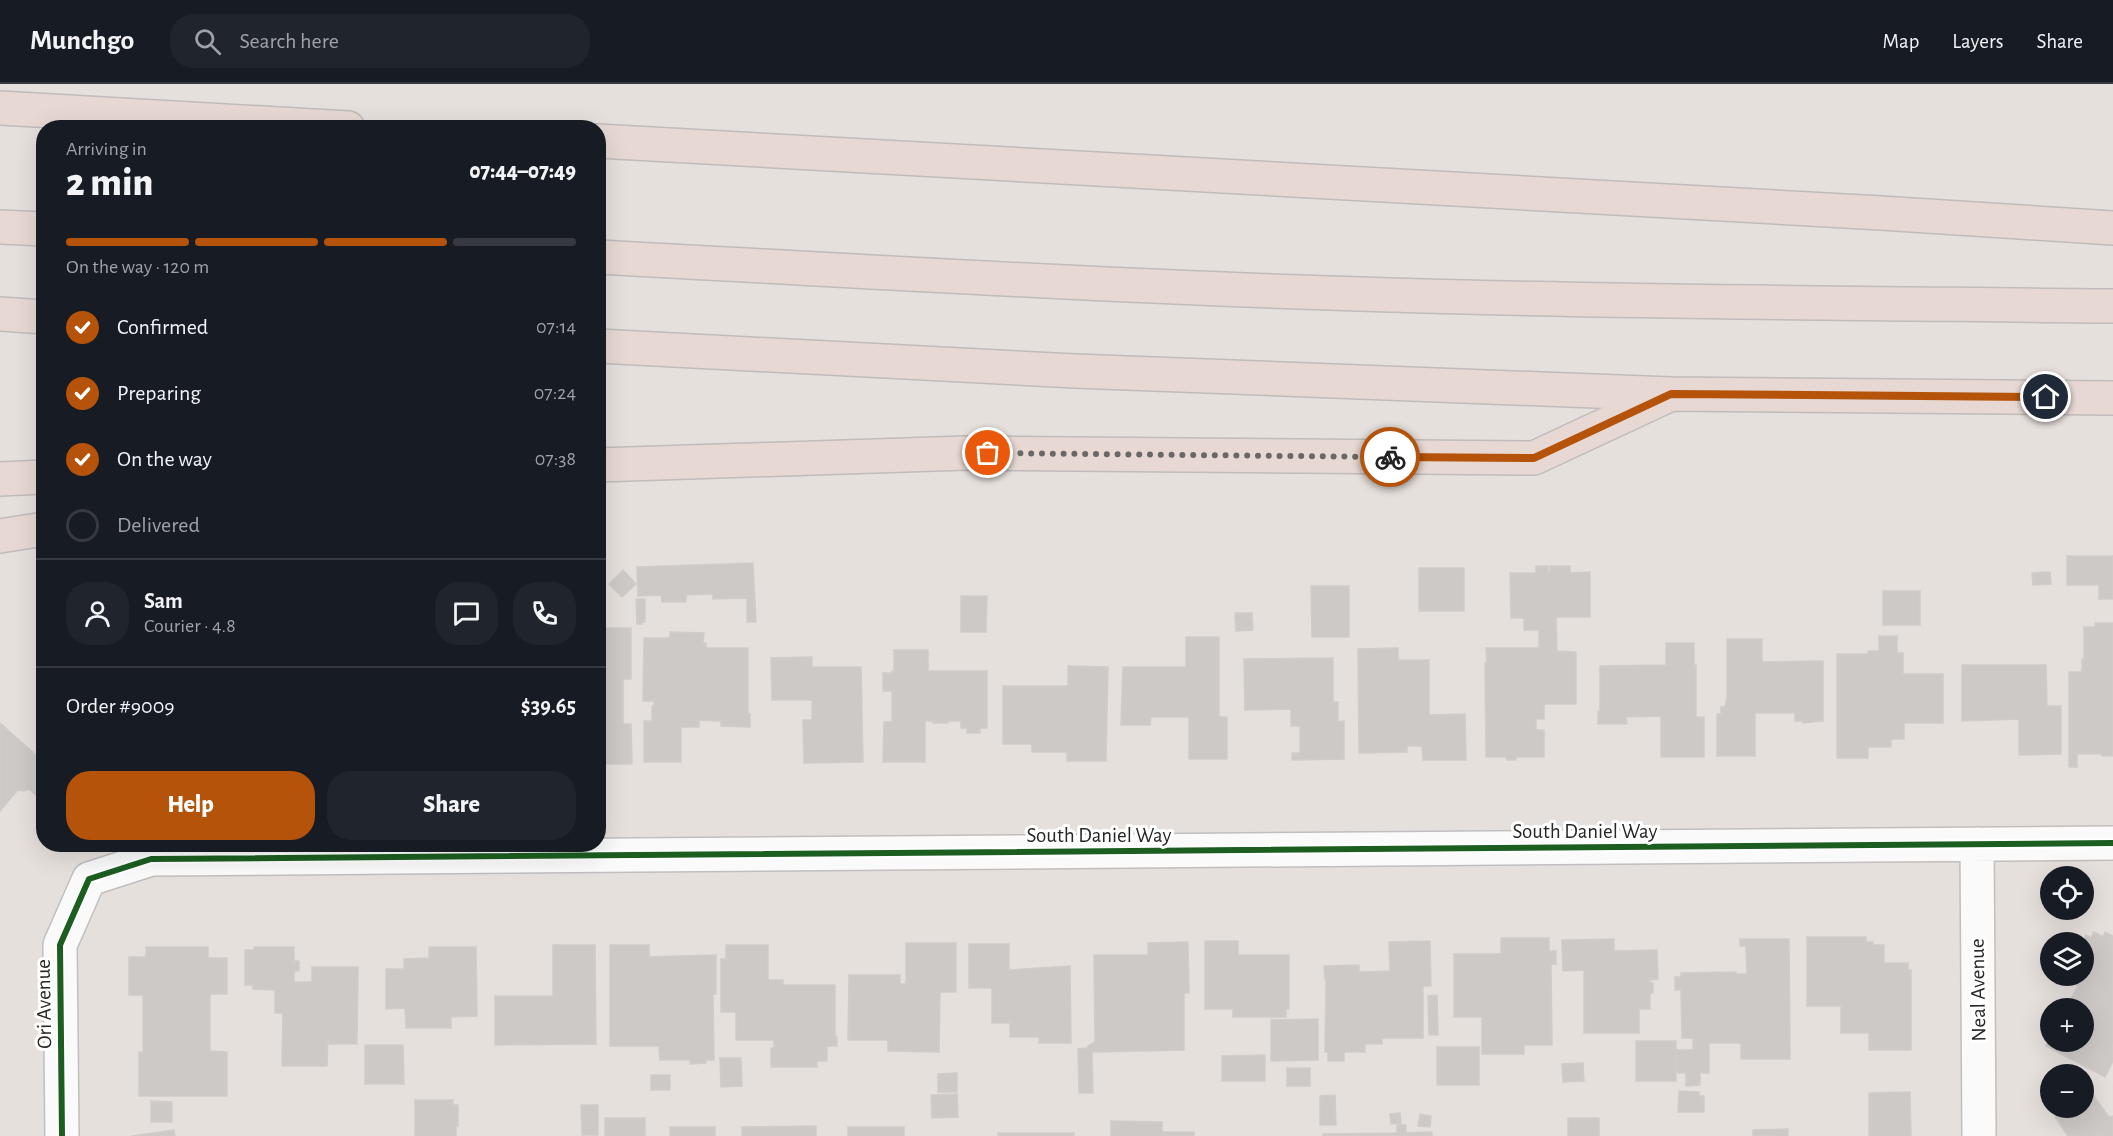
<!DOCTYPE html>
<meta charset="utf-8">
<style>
:root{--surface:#171b24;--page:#20242c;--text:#f1f3f6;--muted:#9ea1a6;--line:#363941;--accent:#b45309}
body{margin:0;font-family:"Alegreya Sans",sans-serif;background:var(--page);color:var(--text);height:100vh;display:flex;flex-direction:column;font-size:22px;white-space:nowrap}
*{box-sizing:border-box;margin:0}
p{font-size:20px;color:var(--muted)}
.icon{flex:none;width:33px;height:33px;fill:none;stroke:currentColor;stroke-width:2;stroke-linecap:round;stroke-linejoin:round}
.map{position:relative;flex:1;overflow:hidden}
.side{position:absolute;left:36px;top:36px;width:570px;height:732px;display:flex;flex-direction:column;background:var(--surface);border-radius:24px;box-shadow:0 6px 24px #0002}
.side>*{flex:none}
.buttons{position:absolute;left:2040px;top:782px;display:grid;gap:12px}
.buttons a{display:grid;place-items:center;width:54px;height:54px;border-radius:50%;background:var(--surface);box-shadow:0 6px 24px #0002;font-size:30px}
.pin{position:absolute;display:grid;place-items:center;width:51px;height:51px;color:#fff;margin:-26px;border:3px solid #fff;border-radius:50%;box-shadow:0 2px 6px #0007}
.courier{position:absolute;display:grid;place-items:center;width:60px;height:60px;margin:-30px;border:4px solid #b45309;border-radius:50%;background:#fff;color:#222;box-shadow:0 2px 8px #0007}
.summary em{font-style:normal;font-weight:800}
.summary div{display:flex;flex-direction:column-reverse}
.summary{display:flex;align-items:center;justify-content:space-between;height:102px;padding:0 30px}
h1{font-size:39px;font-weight:800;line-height:45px}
.bar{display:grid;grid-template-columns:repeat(4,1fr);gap:9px 6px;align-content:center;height:72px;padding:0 30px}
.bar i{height:8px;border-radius:4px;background:var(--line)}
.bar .selected{background:var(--accent)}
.bar p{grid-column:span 4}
.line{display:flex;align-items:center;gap:15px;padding:0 30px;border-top:2px solid var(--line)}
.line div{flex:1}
.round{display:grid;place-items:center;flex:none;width:63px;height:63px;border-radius:24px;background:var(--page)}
ol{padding:0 30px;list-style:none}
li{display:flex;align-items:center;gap:18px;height:66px}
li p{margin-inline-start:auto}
li .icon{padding:6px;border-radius:50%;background:var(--accent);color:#fff;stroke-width:4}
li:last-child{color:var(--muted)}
li i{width:33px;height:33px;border:3px solid var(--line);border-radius:50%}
.cta{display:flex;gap:12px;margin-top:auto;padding:12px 30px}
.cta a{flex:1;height:69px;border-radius:24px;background:var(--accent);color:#fff;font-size:24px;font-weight:800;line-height:69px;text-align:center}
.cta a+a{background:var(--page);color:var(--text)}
header{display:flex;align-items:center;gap:36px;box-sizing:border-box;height:84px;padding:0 30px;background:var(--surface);border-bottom:2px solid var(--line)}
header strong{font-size:28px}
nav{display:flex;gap:33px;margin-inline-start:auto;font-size:21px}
.search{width:420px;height:54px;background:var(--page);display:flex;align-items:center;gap:15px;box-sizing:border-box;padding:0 21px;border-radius:24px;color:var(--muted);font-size:22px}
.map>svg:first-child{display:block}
.building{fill:#cdc9c6;stroke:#d1ccc9;stroke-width:1.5}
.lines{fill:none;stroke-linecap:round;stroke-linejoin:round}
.minor-casing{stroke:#c0bebe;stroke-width:36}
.highway-casing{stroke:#bfbcbb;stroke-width:36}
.minor{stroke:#fbfafa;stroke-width:33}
.highway{stroke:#e7d8d3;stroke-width:33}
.cycleway-casing{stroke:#fff;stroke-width:10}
.cycleway{stroke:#1b5e20;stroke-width:6}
.done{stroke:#6a6866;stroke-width:6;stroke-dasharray:0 10.8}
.route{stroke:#b45309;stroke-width:8}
.labels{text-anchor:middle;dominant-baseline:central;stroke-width:6;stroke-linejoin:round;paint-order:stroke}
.street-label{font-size:21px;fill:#272727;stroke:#fff}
</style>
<header>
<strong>Munchgo</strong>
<div class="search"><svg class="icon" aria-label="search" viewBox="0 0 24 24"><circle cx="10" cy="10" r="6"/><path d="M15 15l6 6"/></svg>Search here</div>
<nav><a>Map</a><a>Layers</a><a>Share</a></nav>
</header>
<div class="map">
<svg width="2113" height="1052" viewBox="0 0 2113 1052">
<rect width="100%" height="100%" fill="#e6e0dc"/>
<path class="building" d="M 2067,472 L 2113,472 L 2113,515 L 2099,515 L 2099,501 L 2067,501 Z
M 753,479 L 756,538 L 747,538 L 747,514 L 713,515 L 713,510 L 686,511 L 686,518 L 662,518 L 661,511 L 638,512 L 637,483 Z
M 1536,482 L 1548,482 L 1548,488 L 1550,488 L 1550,482 L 1570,482 L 1570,489 L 1590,488 L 1590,533 L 1556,533 L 1557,567 L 1576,568 L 1576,620 L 1544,620 L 1544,635 L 1536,635 L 1536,646 L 1544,646 L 1544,673 L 1516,673 L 1516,676 L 1507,676 L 1506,673 L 1486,673 L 1485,579 L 1487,579 L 1486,564 L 1539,564 L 1539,546 L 1524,546 L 1524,534 L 1511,534 L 1510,489 L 1536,489 Z
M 1419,484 L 1464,484 L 1464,527 L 1419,527 Z
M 623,486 L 636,500 L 622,513 L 609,500 Z
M 2050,488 L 2051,500 L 2033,501 L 2032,489 Z
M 1311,502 L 1349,502 L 1349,553 L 1312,553 Z
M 1883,507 L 1920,507 L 1920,541 L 1883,541 Z
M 961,512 L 987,512 L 986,548 L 961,548 Z
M 636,515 L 645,515 L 645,538 L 642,538 L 642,540 L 637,540 Z
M 1235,529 L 1252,529 L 1253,546 L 1236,547 Z
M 2095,539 L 2113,539 L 2113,670 L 2112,672 L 2102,672 L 2102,670 L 2077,670 L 2077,683 L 2069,683 L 2069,588 L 2082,588 L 2082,575 L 2084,575 L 2084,543 L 2095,543 Z
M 598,544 L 631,544 L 631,595 L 623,595 L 623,640 L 631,640 L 632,680 L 598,680 Z
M 670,548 L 704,549 L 703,559 L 706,559 L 706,564 L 748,564 L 748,630 L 750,630 L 750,643 L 721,642 L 721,637 L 699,636 L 699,643 L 681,643 L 681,678 L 644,678 L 644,637 L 652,637 L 652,622 L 654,622 L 654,617 L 643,617 L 644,554 L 670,554 Z
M 1879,552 L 1897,552 L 1897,569 L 1903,569 L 1903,590 L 1943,590 L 1943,639 L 1904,639 L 1904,655 L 1891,655 L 1891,663 L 1868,663 L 1868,674 L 1837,674 L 1837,570 L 1868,570 L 1868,567 L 1879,567 Z
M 1186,553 L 1219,553 L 1219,633 L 1227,633 L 1227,675 L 1189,675 L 1189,633 L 1151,633 L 1150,641 L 1121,641 L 1123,583 L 1186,583 Z
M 1727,555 L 1762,555 L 1762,578 L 1823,577 L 1823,637 L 1803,639 L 1803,637 L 1795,637 L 1795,629 L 1755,629 L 1755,672 L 1717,672 L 1717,630 L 1721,630 L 1721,623 L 1725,623 L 1727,614 Z
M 1666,559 L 1694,559 L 1694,581 L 1696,581 L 1696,633 L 1704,633 L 1704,673 L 1661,673 L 1661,632 L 1626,633 L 1627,640 L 1598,640 L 1598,627 L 1600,627 L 1600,582 L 1666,581 Z
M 1398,564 L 1398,576 L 1429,576 L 1429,631 L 1465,630 L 1466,676 L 1423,676 L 1422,662 L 1407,662 L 1407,668 L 1359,669 L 1358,565 Z
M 894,566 L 928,566 L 928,587 L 987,587 L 987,644 L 980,644 L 980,649 L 967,649 L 967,644 L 961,644 L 961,637 L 948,637 L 948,639 L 933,639 L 933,637 L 925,637 L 925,678 L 883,678 L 884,638 L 892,638 L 892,607 L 883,607 L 883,589 L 892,589 L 892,587 L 894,587 Z
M 812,573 L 812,583 L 861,583 L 863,678 L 804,679 L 803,636 L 812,636 L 812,616 L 772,616 L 771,574 Z
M 1333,574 L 1333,618 L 1338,618 L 1338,638 L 1344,637 L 1344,675 L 1292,676 L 1292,669 L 1300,669 L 1300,642 L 1291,642 L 1291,625 L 1245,626 L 1244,575 Z
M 1962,581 L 2046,581 L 2047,622 L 2061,622 L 2061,670 L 2019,671 L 2019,635 L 1962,637 Z
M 1068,582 L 1108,583 L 1106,677 L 1067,677 L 1067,668 L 1032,668 L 1032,660 L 1003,660 L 1003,602 L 1068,602 Z
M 0,639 L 44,678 L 44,710 L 40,715 L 29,705 L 24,707 L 18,706 L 0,727 Z
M 2094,848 L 2103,853 L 2105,848 L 2113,852 L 2113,977 L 2105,993 L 2046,962 L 2050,954 L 2050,957 L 2084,957 L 2084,924 L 2063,924 L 2066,917 L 2072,913 L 2078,902 L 2073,899 L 2077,891 L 2084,891 L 2082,858 L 2086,851 L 2091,854 Z
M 1807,853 L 1866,853 L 1866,858 L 1873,858 L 1873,861 L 1884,861 L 1884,879 L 1908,879 L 1908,886 L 1911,886 L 1911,966 L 1869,966 L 1869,949 L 1841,949 L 1841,922 L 1807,922 Z
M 1501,854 L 1549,854 L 1549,867 L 1556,867 L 1556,880 L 1551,880 L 1552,961 L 1524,961 L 1524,970 L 1482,970 L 1482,933 L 1454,933 L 1454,870 L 1501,870 Z
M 1614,855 L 1614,867 L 1657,866 L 1658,895 L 1650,896 L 1650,899 L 1653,899 L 1653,909 L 1650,909 L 1650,925 L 1639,925 L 1639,949 L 1584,949 L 1584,886 L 1563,887 L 1562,856 Z
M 1740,855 L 1789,855 L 1790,975 L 1741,975 L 1741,959 L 1709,959 L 1709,989 L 1700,989 L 1700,1001 L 1686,1002 L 1686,989 L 1676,989 L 1676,966 L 1693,966 L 1693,954 L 1682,954 L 1681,906 L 1675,906 L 1675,893 L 1681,893 L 1681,889 L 1736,888 L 1736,890 L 1747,890 L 1746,862 L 1740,862 Z
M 1205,857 L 1238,857 L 1238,871 L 1289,871 L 1289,925 L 1286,925 L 1286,933 L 1233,933 L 1233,925 L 1205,925 Z
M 1430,857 L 1431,902 L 1423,902 L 1423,954 L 1382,954 L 1382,960 L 1365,960 L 1365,968 L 1344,968 L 1344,977 L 1328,977 L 1328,968 L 1325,968 L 1326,895 L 1325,895 L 1324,882 L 1359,881 L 1359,888 L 1390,887 L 1389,858 Z
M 1188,858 L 1189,909 L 1184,909 L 1184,966 L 1092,968 L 1093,1009 L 1079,1009 L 1078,965 L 1088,964 L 1088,962 L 1095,958 L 1094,871 L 1148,871 L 1148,859 Z
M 906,859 L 956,859 L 956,908 L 940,908 L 939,968 L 888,967 L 888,956 L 848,956 L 849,891 L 900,891 L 900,900 L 906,900 Z
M 969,860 L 1009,860 L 1009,886 L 1070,882 L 1071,959 L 1039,959 L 1039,953 L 1010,953 L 1010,939 L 992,939 L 992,904 L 969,904 Z
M 553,861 L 595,861 L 596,960 L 495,961 L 495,912 L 553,912 Z
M 610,861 L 649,861 L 649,873 L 716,871 L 716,910 L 713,910 L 714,976 L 706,976 L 706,979 L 690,980 L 690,976 L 660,976 L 659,962 L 610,962 Z
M 726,861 L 768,861 L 768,896 L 783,896 L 783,901 L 835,901 L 835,953 L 837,953 L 837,962 L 827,962 L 827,977 L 817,977 L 817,983 L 771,983 L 771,964 L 774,964 L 774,956 L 736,956 L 736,928 L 721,928 L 721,875 L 726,875 Z
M 146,863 L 208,863 L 208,874 L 227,874 L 227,910 L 210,910 L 210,967 L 227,968 L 227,1012 L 139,1012 L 139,968 L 143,968 L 143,911 L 129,911 L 129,873 L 146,873 Z
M 254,863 L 294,863 L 294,877 L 299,877 L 299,887 L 294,887 L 294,898 L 312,898 L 312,883 L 358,883 L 357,960 L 329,960 L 328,953 L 327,982 L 282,982 L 283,929 L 275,929 L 275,906 L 253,905 L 253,901 L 245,901 L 245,866 L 254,866 Z
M 429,863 L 476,863 L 477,932 L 451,933 L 451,944 L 406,944 L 405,924 L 386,925 L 386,885 L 404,885 L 404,875 L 429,874 Z
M 1437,911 L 1438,951 L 1429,951 L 1428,912 Z
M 1318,935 L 1318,976 L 1271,977 L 1271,936 Z
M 1636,957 L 1676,957 L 1676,997 L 1636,997 Z
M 365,961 L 403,961 L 404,1000 L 365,1000 Z
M 1437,963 L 1479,963 L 1479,1001 L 1437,1001 Z
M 1265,971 L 1265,997 L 1222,997 L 1222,972 Z
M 720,974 L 741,974 L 742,1002 L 721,1003 Z
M 1583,979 L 1584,997 L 1563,998 L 1562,980 Z
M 1287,984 L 1310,984 L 1310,1002 L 1287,1002 Z
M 957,989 L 957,1008 L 938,1008 L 938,990 Z
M 651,991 L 670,991 L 670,1006 L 651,1006 Z
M 1679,1007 L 1699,1008 L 1699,1012 L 1704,1012 L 1704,1028 L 1678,1028 Z
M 2090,1007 L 2109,1033 L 2113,1032 L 2113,1052 L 2068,1052 L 2055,1033 L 2068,1023 L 2084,1023 L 2084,1012 Z
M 1910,1008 L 1911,1052 L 1869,1052 L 1869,1009 Z
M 957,1010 L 958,1033 L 932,1034 L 931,1011 Z
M 1335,1011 L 1336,1041 L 1320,1041 L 1320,1012 Z
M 415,1016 L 453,1016 L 453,1021 L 458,1021 L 458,1042 L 456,1042 L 456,1052 L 415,1052 Z
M 151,1017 L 172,1018 L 172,1038 L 151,1038 Z
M 581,1021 L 598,1021 L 598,1051 L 582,1051 Z
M 1400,1029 L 1401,1039 L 1391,1040 L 1390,1030 Z
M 1420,1030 L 1431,1032 L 1430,1043 L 1418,1042 Z
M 605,1034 L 645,1034 L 645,1052 L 605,1052 Z
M 1568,1034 L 1599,1034 L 1599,1052 L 1568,1052 Z
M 1111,1037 L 1162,1038 L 1162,1048 L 1194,1048 L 1194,1052 L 1111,1052 Z
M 1397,1041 L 1406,1041 L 1406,1049 L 1432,1048 L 1432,1052 L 1323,1052 L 1323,1050 L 1397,1049 Z
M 816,1042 L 816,1052 L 742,1052 L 742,1043 Z
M 670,1043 L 715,1043 L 715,1052 L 670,1052 Z
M 848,1043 L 904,1043 L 904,1052 L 848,1052 Z
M 1788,1045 L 1788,1052 L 1753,1052 L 1753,1046 Z
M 174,1046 L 175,1052 L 132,1052 Z
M 998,1049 L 1074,1049 L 1074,1052 L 998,1052 Z"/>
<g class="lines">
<defs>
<path id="minor" d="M 1977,760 L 1979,1052
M 62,1052 L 60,861 L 89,795 L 151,775 L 2113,759"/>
<path id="highway" d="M 0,24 L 348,44
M 598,57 L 1881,129 L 2113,144
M 0,143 L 44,145
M 598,173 C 842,186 1085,201 1329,209 C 1590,218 1852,219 2113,222
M 0,230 L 44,233
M 598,262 L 1075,287 L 1671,310 L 2113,314
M 598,381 L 965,369 L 1534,374 L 1667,312
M 0,395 L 44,393
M 0,452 L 44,445"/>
</defs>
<use href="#minor" class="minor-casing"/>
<use href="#highway" class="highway-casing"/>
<use href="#minor" class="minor"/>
<use href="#highway" class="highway"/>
<defs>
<path id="cycleway" d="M 62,1052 L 60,861 L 89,795 L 151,775 L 2113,759"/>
</defs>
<use href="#cycleway" class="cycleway-casing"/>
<use href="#cycleway" class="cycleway"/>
</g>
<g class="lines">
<path class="done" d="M 988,369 L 1390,373"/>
<path class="route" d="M 1390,373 L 1534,374 L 1671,310 L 2046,313"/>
</g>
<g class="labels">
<g class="street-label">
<text x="1585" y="747">South Daniel Way</text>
<text x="1099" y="751">South Daniel Way</text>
<text transform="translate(1978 906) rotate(-91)">Neal Avenue</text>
<text transform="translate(44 920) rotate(-91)">Ori Avenue</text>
</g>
</g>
</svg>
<div class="buttons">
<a><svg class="icon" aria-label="locate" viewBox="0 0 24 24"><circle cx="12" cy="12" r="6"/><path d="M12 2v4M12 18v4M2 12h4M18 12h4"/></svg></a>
<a><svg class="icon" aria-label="layers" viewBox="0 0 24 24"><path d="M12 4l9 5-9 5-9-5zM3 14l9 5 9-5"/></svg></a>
<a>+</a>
<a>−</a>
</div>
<div class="pin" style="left:988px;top:369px;background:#ea580c"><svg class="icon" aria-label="bag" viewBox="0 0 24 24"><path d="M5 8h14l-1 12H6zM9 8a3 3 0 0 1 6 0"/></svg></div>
<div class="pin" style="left:2046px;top:313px;background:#1f2937"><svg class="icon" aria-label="home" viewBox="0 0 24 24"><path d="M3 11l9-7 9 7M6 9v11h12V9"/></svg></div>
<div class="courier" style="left:1390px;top:373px"><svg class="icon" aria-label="bike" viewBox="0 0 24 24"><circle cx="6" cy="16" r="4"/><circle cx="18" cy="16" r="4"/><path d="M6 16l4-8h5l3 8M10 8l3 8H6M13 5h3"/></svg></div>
<section class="side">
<div class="summary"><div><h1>2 min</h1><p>Arriving in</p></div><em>07:44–07:49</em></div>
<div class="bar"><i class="selected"></i><i class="selected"></i><i class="selected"></i><i></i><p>On the way · 120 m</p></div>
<ol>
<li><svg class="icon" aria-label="check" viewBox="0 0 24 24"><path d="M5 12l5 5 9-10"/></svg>Confirmed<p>07:14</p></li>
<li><svg class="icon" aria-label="check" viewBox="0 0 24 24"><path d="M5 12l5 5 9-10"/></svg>Preparing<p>07:24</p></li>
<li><svg class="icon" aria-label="check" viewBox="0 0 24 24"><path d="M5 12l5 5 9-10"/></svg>On the way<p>07:38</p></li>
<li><i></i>Delivered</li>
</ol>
<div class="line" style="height:108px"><a class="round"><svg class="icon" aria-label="person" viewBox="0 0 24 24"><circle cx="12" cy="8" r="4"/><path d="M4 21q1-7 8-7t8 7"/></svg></a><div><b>Sam</b><p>Courier · 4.8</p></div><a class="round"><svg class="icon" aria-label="chat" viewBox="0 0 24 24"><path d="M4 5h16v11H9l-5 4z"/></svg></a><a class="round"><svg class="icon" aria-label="phone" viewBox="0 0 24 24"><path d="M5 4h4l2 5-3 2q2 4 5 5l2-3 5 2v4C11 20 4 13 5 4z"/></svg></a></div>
<div class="line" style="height:78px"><div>Order #9009</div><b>$39.65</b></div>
<div class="cta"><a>Help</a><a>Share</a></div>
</section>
</div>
